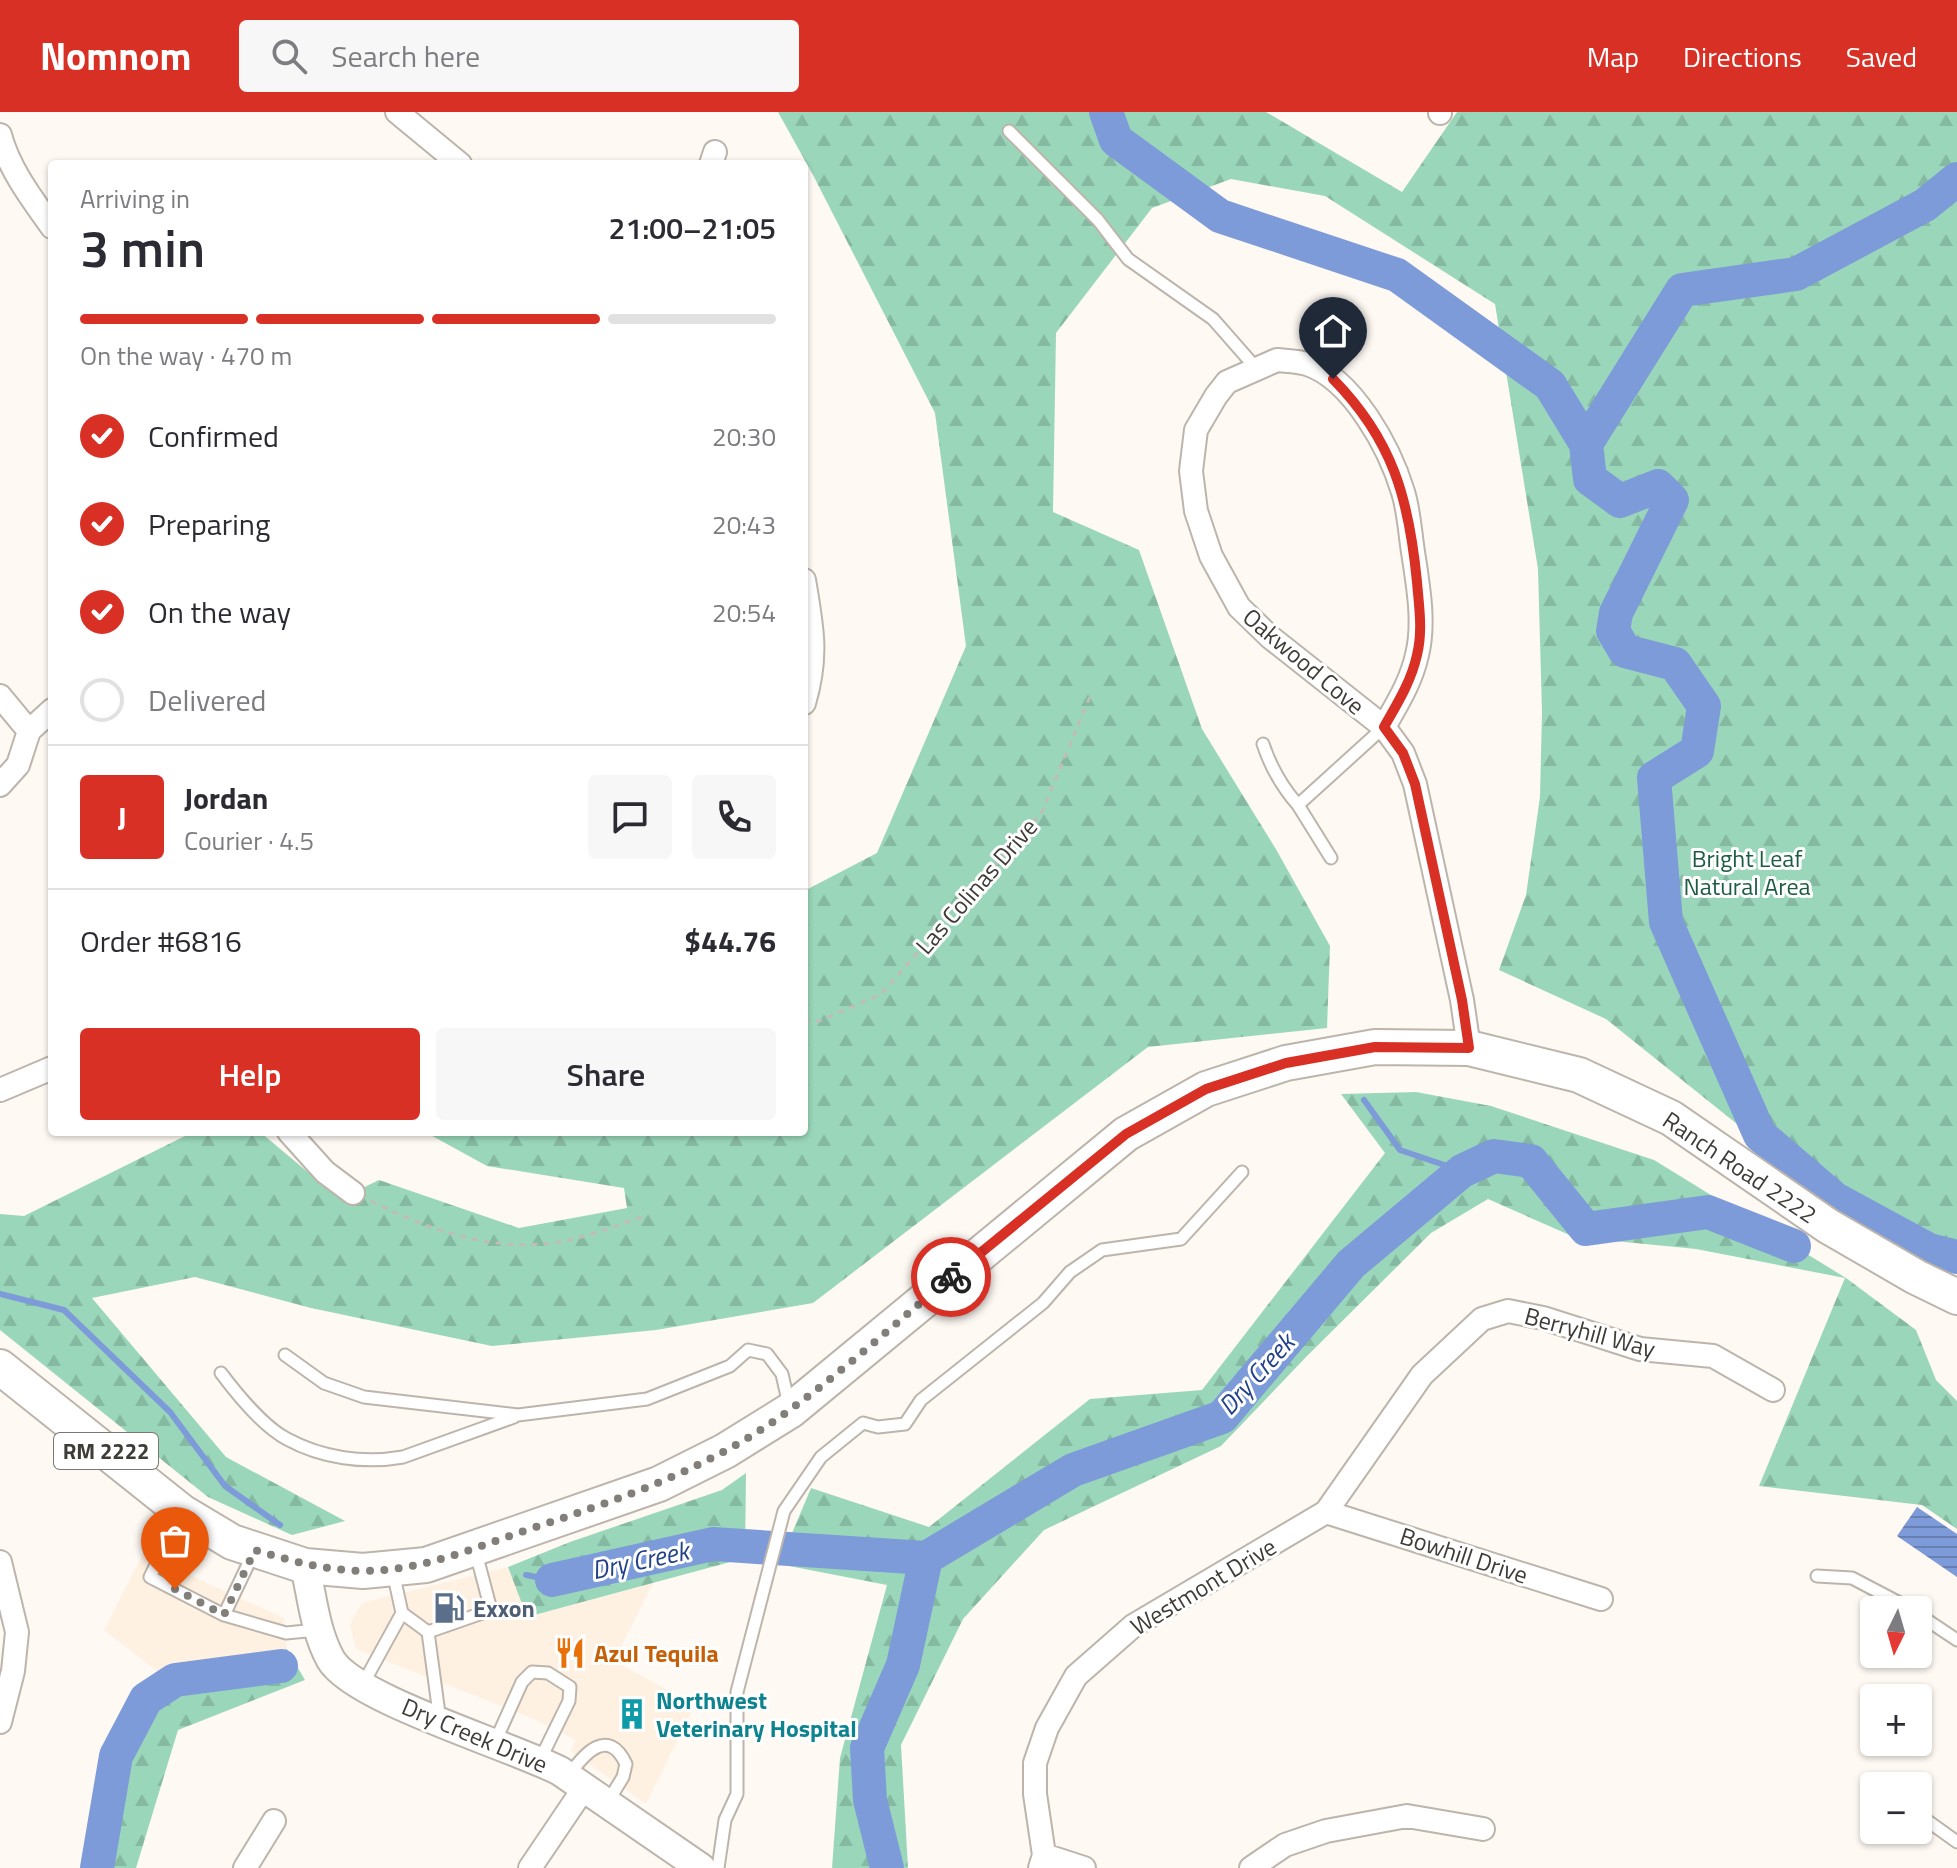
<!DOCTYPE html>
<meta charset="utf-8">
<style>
:root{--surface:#fff;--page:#f7f7f7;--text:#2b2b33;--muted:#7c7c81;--line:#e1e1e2;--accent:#d93025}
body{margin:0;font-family:"Titillium Web",sans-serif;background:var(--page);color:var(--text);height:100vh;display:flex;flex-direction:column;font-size:30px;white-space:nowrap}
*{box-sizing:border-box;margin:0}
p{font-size:26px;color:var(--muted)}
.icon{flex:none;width:44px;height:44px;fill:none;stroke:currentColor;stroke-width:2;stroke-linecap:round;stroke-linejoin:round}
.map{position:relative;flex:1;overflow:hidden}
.drawer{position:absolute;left:48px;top:48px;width:760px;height:976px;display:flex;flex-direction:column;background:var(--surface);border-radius:8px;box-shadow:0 2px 6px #0004}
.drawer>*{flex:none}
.needle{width:52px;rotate:185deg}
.fabs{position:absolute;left:1860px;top:1484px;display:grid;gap:16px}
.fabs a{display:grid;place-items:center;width:72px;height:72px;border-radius:8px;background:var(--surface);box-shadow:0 2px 6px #0004;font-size:40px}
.pin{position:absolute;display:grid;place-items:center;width:68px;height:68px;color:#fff;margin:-82px -34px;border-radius:50% 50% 50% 0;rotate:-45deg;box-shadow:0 0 8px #0007}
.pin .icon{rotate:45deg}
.courier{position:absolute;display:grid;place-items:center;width:80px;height:80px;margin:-40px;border:6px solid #d93025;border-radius:50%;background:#fff;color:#222;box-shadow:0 2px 10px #0007}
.headline em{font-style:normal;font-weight:600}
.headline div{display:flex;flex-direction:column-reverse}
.headline{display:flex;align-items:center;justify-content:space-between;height:136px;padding:0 32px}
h1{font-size:52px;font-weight:600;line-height:60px}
.bar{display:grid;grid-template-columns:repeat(4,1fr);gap:12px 8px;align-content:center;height:96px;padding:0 32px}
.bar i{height:10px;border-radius:6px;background:var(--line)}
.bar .current{background:var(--accent)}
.bar p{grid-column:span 4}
.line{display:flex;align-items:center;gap:20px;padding:0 32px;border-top:2px solid var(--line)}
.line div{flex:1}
.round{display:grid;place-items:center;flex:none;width:84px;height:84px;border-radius:8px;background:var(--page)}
ol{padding:0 32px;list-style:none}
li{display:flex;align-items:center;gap:24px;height:88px}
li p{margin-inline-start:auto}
li .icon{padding:8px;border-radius:50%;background:var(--accent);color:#fff;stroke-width:4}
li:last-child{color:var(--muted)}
li i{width:44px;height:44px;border:4px solid var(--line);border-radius:50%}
.action{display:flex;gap:16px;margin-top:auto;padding:16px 32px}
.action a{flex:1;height:92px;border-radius:8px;background:var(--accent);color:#fff;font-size:32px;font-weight:600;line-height:92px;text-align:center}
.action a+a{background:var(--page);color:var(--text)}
header{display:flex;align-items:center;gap:48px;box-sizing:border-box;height:112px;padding:0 40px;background:var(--accent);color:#fff}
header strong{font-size:38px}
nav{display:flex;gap:44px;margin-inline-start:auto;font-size:28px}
.search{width:560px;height:72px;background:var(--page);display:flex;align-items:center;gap:20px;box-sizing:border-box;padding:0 28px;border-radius:8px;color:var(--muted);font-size:30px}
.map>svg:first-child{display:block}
.built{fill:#fef1e1}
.forest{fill:url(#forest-firs)}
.water{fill:url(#water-rules)}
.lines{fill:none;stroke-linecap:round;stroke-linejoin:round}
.stream{stroke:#7d9bd9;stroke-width:6}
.river{stroke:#7d9bd9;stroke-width:34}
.service-casing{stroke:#bdb5ab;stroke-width:15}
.minor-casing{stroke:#bdb5ab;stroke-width:26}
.tertiary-casing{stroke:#bdb5ab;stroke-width:32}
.primary-casing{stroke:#bdb5ab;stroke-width:38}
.path{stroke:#c1bcb7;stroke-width:3;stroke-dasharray:6 6;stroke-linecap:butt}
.service{stroke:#fff;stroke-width:11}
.minor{stroke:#fff;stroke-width:22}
.tertiary{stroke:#fff;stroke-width:28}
.primary{stroke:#fff;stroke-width:34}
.done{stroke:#827e79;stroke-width:8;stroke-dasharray:0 14.4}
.route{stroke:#d93025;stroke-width:10}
.labels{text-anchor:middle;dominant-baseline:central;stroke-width:6;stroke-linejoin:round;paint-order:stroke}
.shield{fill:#fff;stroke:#797674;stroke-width:2}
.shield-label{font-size:22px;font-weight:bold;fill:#3f3c38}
.street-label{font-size:24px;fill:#3f3c38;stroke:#fff}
.park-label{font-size:24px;fill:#1d5b43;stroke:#fff}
.service-label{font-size:24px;font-weight:bold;fill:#4e5e75;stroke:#fff;text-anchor:start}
.food-label{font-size:24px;font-weight:bold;fill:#c56008;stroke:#fff;text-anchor:start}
.culture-label{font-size:24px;font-weight:bold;fill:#0d838f;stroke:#fff;text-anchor:start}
.water-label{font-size:26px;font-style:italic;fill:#224189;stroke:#fff}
</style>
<header>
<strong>Nomnom</strong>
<div class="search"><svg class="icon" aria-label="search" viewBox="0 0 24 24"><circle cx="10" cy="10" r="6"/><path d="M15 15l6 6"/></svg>Search here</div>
<nav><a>Map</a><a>Directions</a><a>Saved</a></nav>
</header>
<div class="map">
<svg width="1957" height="1756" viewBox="0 0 1957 1756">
<defs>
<pattern id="forest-firs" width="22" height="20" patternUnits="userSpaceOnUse" patternTransform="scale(2)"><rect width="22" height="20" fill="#9ad7ba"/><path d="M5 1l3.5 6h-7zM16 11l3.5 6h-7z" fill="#86b9a1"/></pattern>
<pattern id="water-rules" width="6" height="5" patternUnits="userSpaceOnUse" patternTransform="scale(2)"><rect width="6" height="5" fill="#7d9bd9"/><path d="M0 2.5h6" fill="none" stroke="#6880b1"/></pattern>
</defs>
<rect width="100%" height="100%" fill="#fef9f3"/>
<path class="built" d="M 143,1442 L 284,1506 L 287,1537 L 157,1559 L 104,1518 Z
M 508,1455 L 528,1505 L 653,1471 L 614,1549 L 695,1593 L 646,1692 L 571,1639 L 576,1628 L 534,1607 L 356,1537 L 350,1513 L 362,1491 Z"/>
<path class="forest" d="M 778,0 L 1266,0 L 1402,80 L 1457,0 L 1957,0 L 1957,1150 L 1871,1109 L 1737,1012 L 1606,907 L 1499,858 L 1526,783 L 1540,685 L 1542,600 L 1538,457 L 1495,192 L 1325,84 L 1231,67 L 1152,96 L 1056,221 L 1053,400 L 1139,438 L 1202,617 L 1277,739 L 1330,834 L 1327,916 L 1148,935 L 813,1191 L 656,1218 L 492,1234 L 311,1196 L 195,1165 L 92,1186 L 226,1345 L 345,1409 L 292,1423 L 208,1385 L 0,1218 L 0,1102 L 24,1104 L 193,1020 L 260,1020 L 340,1087 L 379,1068 L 519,1116 L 627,1096 L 624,1076 L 487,1054 L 425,1020 L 804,1020 L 804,779 L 877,741 L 966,534 L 935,301 L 813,63 Z
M 1416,980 L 1491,994 L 1654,1048 L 1846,1166 L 1916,1218 L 1936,1268 L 1957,1289 L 1957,1417 L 1922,1393 L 1759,1374 L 1845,1166 L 1696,1137 L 1574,1125 L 1488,1087 L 1431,1121 L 1307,1244 L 1221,1334 L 1044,1418 L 963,1507 L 901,1633 L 908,1756 L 832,1756 L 840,1646 L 887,1473 L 779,1452 L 811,1376 L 929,1415 L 1090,1287 L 1202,1278 L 1385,1041 L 1341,982 Z
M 746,1361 L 745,1446 L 527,1505 L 508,1455 L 570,1430 L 722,1378 Z
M 287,1537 L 305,1568 L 178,1618 L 136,1756 L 84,1756 L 111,1632 L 125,1593 L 156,1560 Z"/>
<path class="water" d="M 1917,1395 L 1957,1422 L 1957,1465 L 1897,1424 Z"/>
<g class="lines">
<path class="stream" d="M 1364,988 L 1400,1038 L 1462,1059
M 0,1182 L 64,1198 L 170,1300 L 225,1374 L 280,1413
M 526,1463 L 552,1468"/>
<path class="river" d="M 1106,0 L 1116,28 L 1220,104 L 1397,163 L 1550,273 L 1586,332 L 1590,367 L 1620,389 L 1658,374 L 1672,388 L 1616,501 L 1613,519 L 1625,539 L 1675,552 L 1704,594 L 1697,639 L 1654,666 L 1666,810 L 1760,1023 L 1835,1087 L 1929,1138 L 1957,1145
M 1586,332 L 1682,178 L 1796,162 L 1925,93 L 1957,67
M 552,1468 L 713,1432 L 926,1446 L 1073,1358 L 1222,1305 L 1351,1152 L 1462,1059 L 1494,1044 L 1531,1049 L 1586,1117 L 1708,1100 L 1794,1134
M 97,1756 L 116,1644 L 146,1587 L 175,1568 L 281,1554
M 887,1756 L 870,1688 L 867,1636 L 903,1553 L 926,1446"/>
<defs>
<path id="service" d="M 1009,19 L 1098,108 L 1128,147 L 1213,207 L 1256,256
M 1263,632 C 1271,656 1281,674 1298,693
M 1331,746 L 1298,693 L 1384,615
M 285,1243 L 324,1271 L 364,1285 L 518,1303 L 647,1287 L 730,1254 L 748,1238 L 767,1242 L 782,1262 L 789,1293
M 221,1261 C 236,1281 264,1315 287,1327 C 322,1346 364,1352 403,1345 L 514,1305
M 180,1404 L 150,1465 L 224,1503 L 253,1442
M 1817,1464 L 1852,1466 L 1913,1498
M 402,1501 L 428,1520
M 1918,1502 L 1957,1528
M 224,1503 L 286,1521 L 317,1518
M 363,1572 L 402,1501 L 393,1460
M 440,1609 L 428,1520 L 491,1498 L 476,1441
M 495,1630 L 522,1570 L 532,1560 L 548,1561 L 570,1575 L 569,1589 L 540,1648
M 569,1663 C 584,1642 608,1614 626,1652 L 623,1665 L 607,1691
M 1918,1702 L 1957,1730
M 718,1756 L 725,1708 L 737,1682 L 737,1580 L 784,1399 L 821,1345 L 863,1311 L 878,1315 L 905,1312 L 921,1288 L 1043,1191 L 1070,1160 L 1102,1138 L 1181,1127 L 1242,1060"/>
<path id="minor" d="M 397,0 L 460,52
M 1440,0 L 1440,1
M 0,23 C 9,57 32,87 52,115
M 711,52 L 715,40
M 1277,248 C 1286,249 1298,249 1307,252 C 1353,267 1390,337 1403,380 C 1409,399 1410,421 1413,440 C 1418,473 1425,511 1417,543 C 1411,570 1397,592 1384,615 L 1270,525 L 1239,495 L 1211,444 L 1196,399 L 1191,359 L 1196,318 L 1216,284 L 1227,270 Z
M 804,468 C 812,515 818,544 804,591
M 0,584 L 29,619
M 1384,615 L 1403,641 L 1415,672 L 1462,888 L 1469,936
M 0,673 L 18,653 L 29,619 L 52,598
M 0,978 L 52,956
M 289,1020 L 325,1060 L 353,1081
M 1326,1400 L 1601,1487
M 0,1450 L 17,1520 L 13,1559 L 0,1610
M 1044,1743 L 1084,1756
M 245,1756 L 274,1709
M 530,1756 L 584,1676
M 1040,1756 L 1044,1743 L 1035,1682 L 1035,1651 L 1047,1616 L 1076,1564 L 1133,1514 L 1326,1400 L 1422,1263 L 1482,1207 L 1508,1199 L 1543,1206 L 1640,1237 L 1713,1244 L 1773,1278
M 1251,1756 L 1285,1733 L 1326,1719 L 1407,1704 L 1483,1717"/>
<path id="tertiary" d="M 305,1454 C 312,1484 315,1520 331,1548 C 354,1587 512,1634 560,1659 L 701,1756"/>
<path id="primary" d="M 0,1255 L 182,1400 L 232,1430 L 305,1454 L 363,1459 L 426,1453 L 659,1372 L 725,1339 L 791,1298 L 1126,1022 L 1206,977 L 1286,951 L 1375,935 L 1469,936 L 1579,963 L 1671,1006 L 1828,1114 L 1916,1165 L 1957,1185"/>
</defs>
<use href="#service" class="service-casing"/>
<use href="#minor" class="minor-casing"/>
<use href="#tertiary" class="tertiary-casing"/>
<use href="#primary" class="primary-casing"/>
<path class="path" d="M 804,909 L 819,909 L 881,882 L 1042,700 L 1091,582
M 371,1089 C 423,1115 482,1137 541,1132 C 577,1130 614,1114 648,1103"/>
<use href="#service" class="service"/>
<use href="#minor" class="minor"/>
<use href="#tertiary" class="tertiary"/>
<use href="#primary" class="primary"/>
</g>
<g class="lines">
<path class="done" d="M 175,1477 L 224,1503 L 255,1438 C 291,1449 325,1458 362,1459 C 419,1459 469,1438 521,1420 C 617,1388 709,1358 791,1297 C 847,1256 898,1209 951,1165"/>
<path class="route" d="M 951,1165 L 1126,1022 L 1206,977 L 1286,951 L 1375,935 L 1469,936 L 1462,888 L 1415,672 L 1403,641 L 1384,615 C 1397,592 1411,570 1417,543 C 1423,519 1419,494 1417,470 C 1409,387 1393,328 1333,267"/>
</g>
<defs>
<symbol id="fuel-bare" viewBox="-9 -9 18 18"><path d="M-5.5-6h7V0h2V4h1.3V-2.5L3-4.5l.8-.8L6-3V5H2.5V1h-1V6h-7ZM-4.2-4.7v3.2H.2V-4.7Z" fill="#5c6f8a" stroke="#fff" stroke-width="2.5" paint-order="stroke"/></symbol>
<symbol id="restaurant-bare" viewBox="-9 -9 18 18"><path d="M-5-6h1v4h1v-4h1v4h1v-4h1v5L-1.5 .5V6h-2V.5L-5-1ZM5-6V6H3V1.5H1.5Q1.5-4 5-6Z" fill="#e8710a" stroke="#fff" stroke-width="2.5" paint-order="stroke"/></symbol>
<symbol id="building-bare" viewBox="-9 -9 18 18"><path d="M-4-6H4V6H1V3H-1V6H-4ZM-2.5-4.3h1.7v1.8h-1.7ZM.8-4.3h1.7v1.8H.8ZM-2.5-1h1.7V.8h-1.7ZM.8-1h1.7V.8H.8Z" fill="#0f9aa8" stroke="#fff" stroke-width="2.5" paint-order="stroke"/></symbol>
</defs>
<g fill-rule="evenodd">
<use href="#fuel-bare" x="427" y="1474" width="44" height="44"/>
<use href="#restaurant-bare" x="548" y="1519" width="44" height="44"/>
<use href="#building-bare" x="610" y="1580" width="44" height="44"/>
</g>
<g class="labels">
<rect class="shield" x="54" y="1321" width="104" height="36" rx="6"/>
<g class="shield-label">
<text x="106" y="1339">RM 2222</text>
</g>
<g class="street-label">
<text transform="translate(1304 549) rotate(40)">Oakwood Cove</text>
<text transform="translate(976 774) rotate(-49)">Las Colinas Drive</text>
<text transform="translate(1740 1055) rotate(34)">Ranch Road 2222</text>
<text transform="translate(1590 1220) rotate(15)">Berryhill Way</text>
<text transform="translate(1464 1443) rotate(18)">Bowhill Drive</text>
<text transform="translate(1203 1474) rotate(-31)">Westmont Drive</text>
<text transform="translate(475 1623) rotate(23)">Dry Creek Drive</text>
</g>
<g class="park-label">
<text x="1747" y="746">Bright Leaf<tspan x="1747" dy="28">Natural Area</tspan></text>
</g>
<g class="service-label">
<text x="473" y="1496">Exxon</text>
</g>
<g class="food-label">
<text x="594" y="1541">Azul Tequila</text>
</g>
<g class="culture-label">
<text x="656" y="1588">Northwest<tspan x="656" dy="28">Veterinary Hospital</tspan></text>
</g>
<g class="water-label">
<text transform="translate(1256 1262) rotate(-48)">Dry Creek</text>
<text transform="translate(640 1448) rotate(-12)">Dry Creek</text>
</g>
</g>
</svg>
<div class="fabs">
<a><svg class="needle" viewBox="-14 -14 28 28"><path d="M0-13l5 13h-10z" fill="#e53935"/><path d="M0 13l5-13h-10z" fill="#7c7c81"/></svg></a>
<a>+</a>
<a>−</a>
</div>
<div class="pin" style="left:175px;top:1477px;background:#ea580c"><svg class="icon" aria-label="bag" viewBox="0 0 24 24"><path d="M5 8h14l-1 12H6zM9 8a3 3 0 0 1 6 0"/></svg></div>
<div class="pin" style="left:1333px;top:267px;background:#1f2937"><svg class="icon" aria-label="home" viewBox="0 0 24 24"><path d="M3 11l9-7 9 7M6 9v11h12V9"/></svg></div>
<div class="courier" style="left:951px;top:1165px"><svg class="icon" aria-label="bike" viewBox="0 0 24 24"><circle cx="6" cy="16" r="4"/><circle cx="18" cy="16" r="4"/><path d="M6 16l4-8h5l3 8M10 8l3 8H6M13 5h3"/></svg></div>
<section class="drawer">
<div class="headline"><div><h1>3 min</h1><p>Arriving in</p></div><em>21:00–21:05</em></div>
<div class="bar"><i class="current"></i><i class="current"></i><i class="current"></i><i></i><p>On the way · 470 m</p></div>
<ol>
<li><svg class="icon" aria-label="check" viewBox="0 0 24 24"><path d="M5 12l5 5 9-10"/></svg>Confirmed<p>20:30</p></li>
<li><svg class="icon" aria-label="check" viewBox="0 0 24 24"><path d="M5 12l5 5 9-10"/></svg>Preparing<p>20:43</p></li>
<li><svg class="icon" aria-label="check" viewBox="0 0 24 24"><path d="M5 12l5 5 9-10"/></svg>On the way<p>20:54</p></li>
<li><i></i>Delivered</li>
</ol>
<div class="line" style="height:144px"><b class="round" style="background:var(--accent);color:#fff">J</b><div><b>Jordan</b><p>Courier · 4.5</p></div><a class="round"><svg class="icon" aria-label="chat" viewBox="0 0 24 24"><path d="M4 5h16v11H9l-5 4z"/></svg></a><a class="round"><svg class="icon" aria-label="phone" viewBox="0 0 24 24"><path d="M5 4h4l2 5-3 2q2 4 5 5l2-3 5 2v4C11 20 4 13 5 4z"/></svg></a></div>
<div class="line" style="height:104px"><div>Order #6816</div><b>$44.76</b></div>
<div class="action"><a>Help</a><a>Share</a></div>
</section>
</div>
